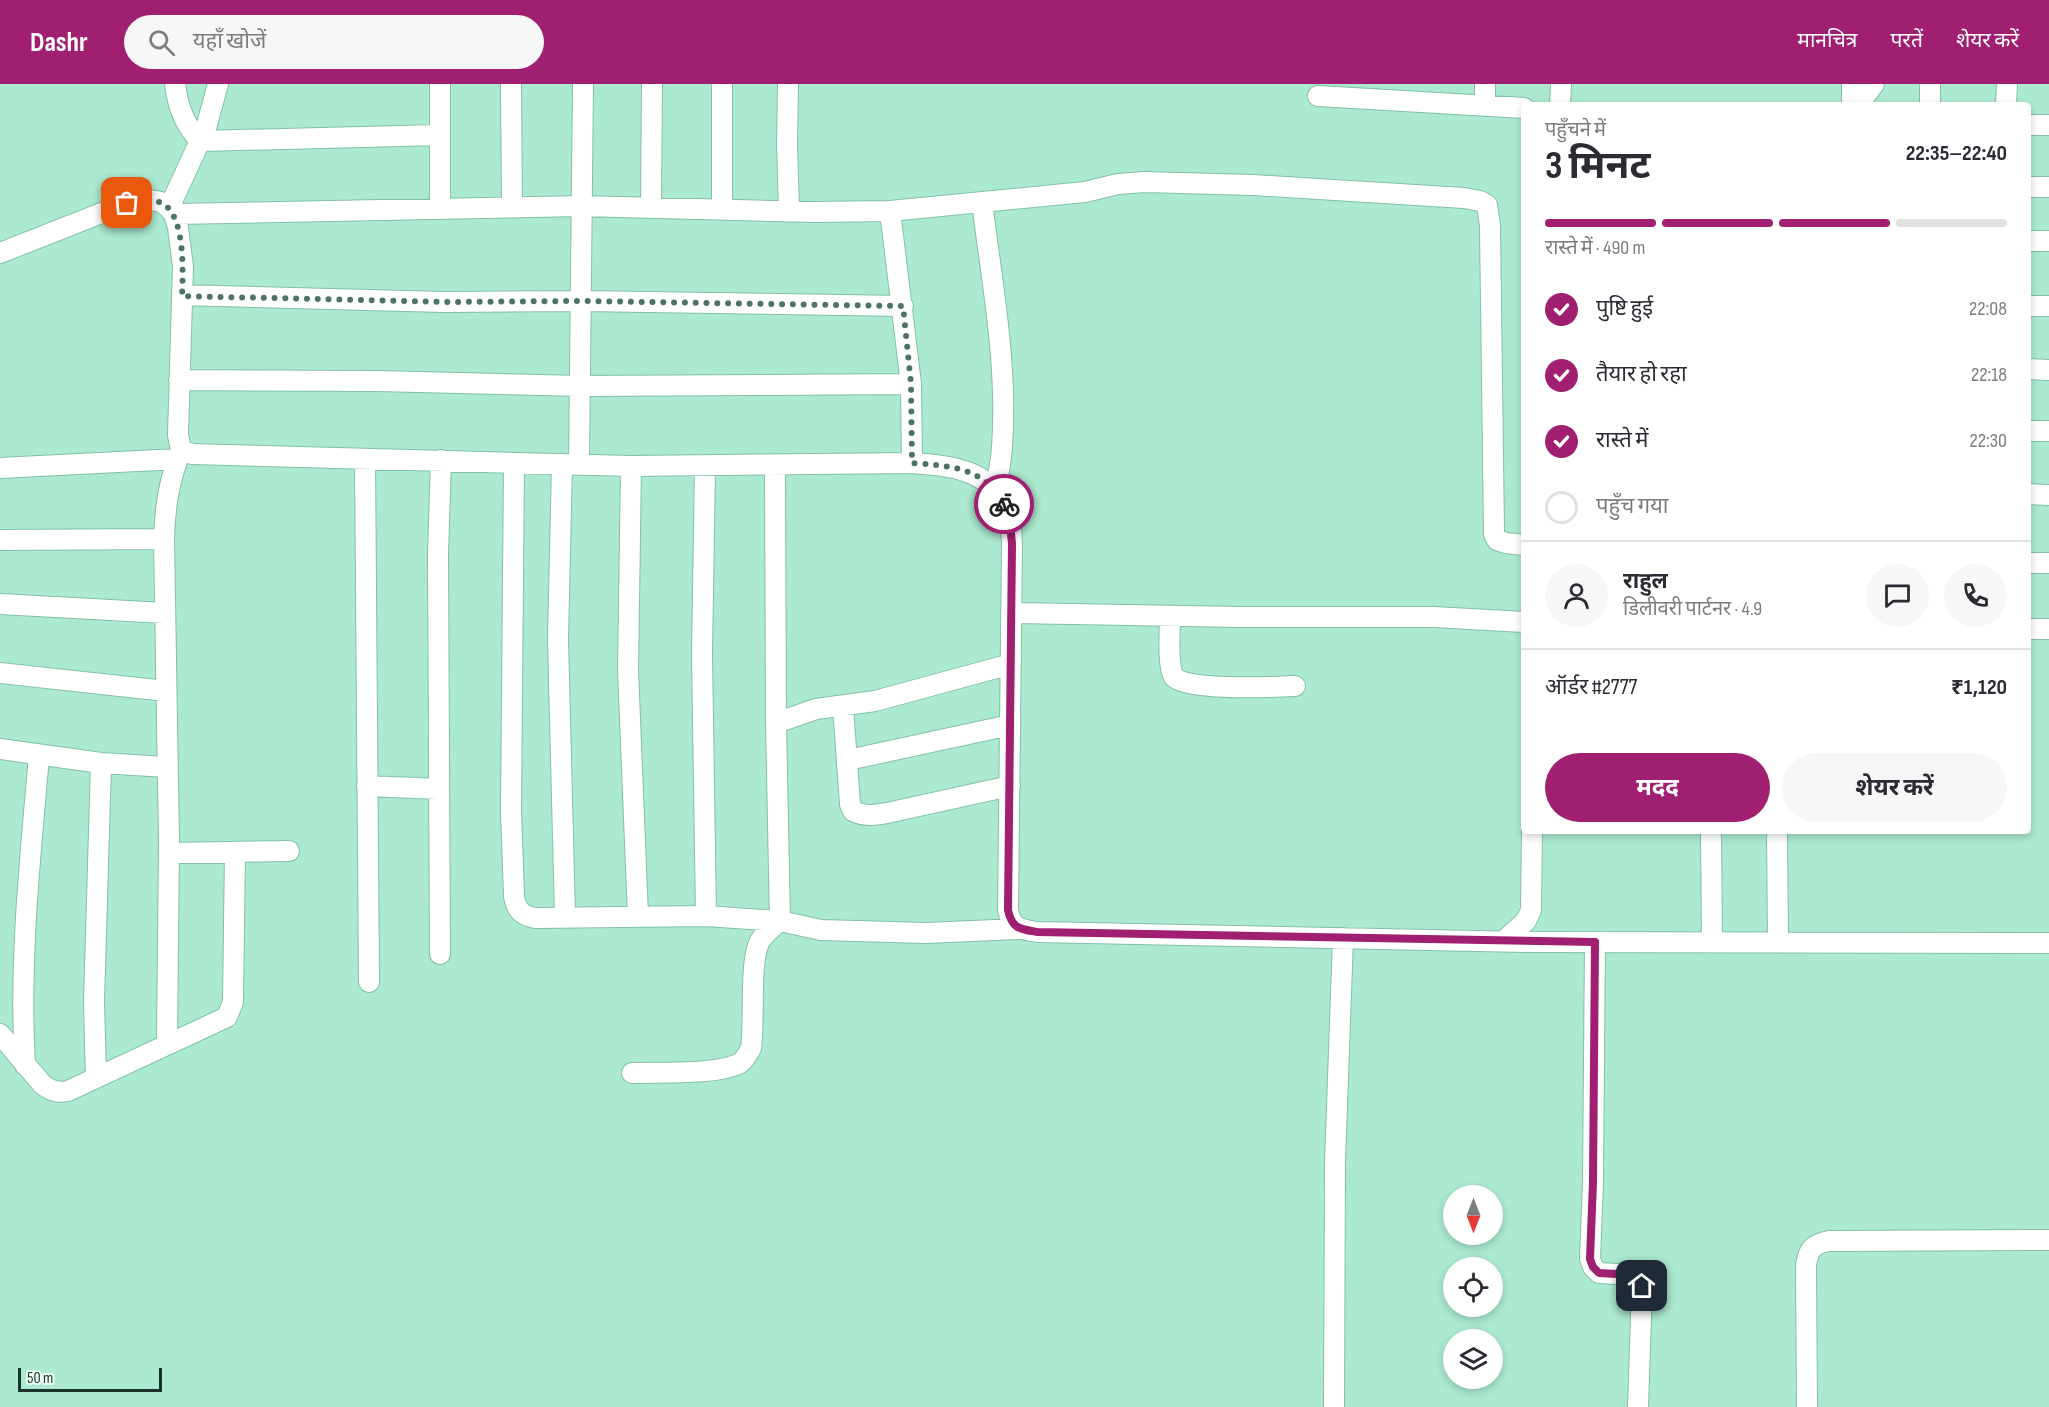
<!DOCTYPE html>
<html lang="hi">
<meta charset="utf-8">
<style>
:root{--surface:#fff;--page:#f7f7f7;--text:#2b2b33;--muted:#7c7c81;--line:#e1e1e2;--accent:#a01f70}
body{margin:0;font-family:"Sofia Sans Condensed","Noto Sans Devanagari",sans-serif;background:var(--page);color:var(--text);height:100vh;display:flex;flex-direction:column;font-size:22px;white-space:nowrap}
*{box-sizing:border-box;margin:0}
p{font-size:20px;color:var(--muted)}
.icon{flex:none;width:33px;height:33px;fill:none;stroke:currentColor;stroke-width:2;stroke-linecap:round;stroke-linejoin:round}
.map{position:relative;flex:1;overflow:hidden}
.drawer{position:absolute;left:1521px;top:18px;width:510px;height:732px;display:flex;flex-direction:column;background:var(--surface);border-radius:6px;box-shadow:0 3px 9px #0003}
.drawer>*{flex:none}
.needle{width:39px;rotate:180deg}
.controls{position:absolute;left:1443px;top:1101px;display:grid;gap:12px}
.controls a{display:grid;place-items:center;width:60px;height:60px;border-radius:50%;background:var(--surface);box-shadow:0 3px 9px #0003;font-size:30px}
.scale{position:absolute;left:18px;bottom:15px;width:144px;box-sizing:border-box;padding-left:6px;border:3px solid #1a332a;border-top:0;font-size:16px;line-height:21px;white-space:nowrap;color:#1a332a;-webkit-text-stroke:4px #edfff7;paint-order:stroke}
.pin{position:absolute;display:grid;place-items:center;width:51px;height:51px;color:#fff;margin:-26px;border-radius:12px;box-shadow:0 3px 9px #0006}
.courier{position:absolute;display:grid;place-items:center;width:60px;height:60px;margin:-30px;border:4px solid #a01f70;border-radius:50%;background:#fff;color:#222;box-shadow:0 2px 8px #0007}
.overview em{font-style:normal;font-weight:700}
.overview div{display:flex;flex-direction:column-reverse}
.overview{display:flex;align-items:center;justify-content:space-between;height:102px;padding:0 24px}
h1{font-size:39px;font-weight:700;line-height:45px}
.bar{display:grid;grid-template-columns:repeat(4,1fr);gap:9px 6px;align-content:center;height:72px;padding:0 24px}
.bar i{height:8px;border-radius:4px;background:var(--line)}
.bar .active{background:var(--accent)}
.bar p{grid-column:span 4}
.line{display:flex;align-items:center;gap:15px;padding:0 24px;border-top:2px solid var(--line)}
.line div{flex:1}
.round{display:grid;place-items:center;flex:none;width:63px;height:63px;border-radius:32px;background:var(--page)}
ol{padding:0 24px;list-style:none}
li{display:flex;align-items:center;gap:18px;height:66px}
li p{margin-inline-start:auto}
li .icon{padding:6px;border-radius:50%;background:var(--accent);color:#fff;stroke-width:4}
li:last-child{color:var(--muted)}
li i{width:33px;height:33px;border:3px solid var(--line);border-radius:50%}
.action{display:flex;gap:12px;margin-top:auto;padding:12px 24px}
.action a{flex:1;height:69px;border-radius:36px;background:var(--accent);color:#fff;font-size:24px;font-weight:700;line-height:69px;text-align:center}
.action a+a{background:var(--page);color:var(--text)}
header{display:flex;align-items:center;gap:36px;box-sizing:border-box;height:84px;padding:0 30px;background:var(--accent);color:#fff}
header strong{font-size:28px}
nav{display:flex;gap:33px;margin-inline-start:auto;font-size:21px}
.search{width:420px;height:54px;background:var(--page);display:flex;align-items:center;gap:15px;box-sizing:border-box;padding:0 21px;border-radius:33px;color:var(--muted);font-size:22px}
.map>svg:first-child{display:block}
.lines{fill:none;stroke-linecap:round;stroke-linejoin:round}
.minor-casing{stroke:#84c0a8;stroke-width:22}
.minor{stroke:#fff;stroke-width:20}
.done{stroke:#4d7364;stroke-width:6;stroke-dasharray:0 10.8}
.route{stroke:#a01f70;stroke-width:8}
</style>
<header>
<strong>Dashr</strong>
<div class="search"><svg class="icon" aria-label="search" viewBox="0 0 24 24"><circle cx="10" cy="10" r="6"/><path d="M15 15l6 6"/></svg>यहाँ खोजें</div>
<nav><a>मानचित्र</a><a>परतें</a><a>शेयर करें</a></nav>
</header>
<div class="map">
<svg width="2049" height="1323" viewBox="0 0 2049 1323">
<rect width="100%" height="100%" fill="#abe9d0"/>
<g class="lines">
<defs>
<path id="minor" d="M 175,0 C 178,23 184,40 200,57 L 440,51
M 511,0 L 512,123
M 722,0 L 722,125
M 788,0 L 787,60 L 789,127
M 1318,12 L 1524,24
M 1560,21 L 1561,0
M 1852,21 L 1852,0
M 1858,21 L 1874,0
M 1930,21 L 1930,0
M 2006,21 L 2007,0
M 1485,22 L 1485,0
M 2028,41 L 2049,41
M 2028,103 L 2049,103
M 982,118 C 992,199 1008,282 1002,364 C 1001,378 998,391 996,405
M 651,123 L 652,0
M 169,124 L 206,44 L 218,0
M 440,124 L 440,0
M 890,127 L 911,300 L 912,379
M 174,130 L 581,122 L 814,128 L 890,127 L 1085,108 L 1118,100 L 1144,98 L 1253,101 L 1464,114 L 1480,117 L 1487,121 L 1490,142 L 1494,450 L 1497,456 L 1506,459 L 1524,461
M 2028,157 L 2049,157
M 0,169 L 127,119 L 150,116 L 161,118 L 169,124 L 174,130 L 178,144 L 183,182 L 178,351 L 181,366 L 192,370 L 631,382 L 912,379 C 953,382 990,385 1008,427 C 1012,437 1011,450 1012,460 L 1008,826 C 1012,845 1019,845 1037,848 L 1531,858 L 2049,859
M 182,211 L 444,218 L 581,217 L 903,222
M 2028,222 L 2049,222
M 2028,285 L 2049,286
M 179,296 L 378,297 L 580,302 L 911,300
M 2028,347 L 2049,347
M 365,375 L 369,898
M 514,379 L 511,727 L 514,812 C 516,826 522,832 536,834 L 706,832 L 780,837 L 821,846 L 926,849 L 1019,845
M 562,380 L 558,555 L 565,833
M 579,381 L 583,0
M 631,382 L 628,586 L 638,832
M 705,382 L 702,571 L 706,832
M 0,384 L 177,375
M 2028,410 L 2049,411
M 0,456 L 164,455
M 2028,479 L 2049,479
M 0,520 L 165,529
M 1012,529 L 1240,533 L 1434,533 L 1524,538
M 1170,532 C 1170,546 1167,582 1174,593 C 1184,607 1275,603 1295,602
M 2028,545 L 2049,545
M 0,589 L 166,607
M 843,623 L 850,720 L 853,727 C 864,733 875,731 887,729 L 1010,702
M 776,639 L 816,625 L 875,617 L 1011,580
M 0,665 L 101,679 L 167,683
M 848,676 L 1010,641
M 367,702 L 439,705
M 1711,747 L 1712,858
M 1777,747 L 1778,858
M 169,769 L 289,767
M 1504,857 L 1526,837 L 1531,826 L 1532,747
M 1595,858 L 1593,1098 L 1590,1175 L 1593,1183 L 1599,1189 L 1634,1191 L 1640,1195 L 1642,1202 L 1638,1323
M 440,870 L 438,470 L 441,376
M 0,950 L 42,1000 C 51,1007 57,1009 68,1007 L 227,933 L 233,918 L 235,768
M 167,961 L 169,757 L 164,455 C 165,422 169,397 181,366
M 25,981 C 19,878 30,775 39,672
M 632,989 C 658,988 719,991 740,979 C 745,976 748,969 751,964 C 755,938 749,876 760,857 C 765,849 773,843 780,837 L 776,639 L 775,381
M 96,993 L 94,918 L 101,679
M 1334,1323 L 1335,1079 L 1343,854
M 1807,1323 L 1806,1182 C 1808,1165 1813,1160 1829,1157 L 2049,1156"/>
</defs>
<use href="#minor" class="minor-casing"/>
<use href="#minor" class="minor"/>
</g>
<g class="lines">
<path class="done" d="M 127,119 C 137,118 149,114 159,118 C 186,127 183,188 182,212 L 444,218 L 580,217 L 903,222 L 911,300 L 912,379 C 950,382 984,383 1004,420"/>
<path class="route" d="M 1004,420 L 1009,429 L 1012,460 L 1008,826 C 1012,845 1020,845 1037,848 L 1595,858 L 1593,1098 L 1590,1175 L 1593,1183 L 1599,1189 L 1634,1191 L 1640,1195 L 1642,1202"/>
</g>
</svg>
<div class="controls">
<a><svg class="needle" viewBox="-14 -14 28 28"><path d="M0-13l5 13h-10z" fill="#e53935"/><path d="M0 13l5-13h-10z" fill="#7c7c81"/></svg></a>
<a><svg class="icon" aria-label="locate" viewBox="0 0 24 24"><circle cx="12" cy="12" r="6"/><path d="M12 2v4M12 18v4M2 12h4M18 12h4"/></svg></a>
<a><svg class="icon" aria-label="layers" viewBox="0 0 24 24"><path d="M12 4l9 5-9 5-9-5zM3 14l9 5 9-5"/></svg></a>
</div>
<div class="scale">50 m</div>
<div class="pin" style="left:127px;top:119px;background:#ea580c"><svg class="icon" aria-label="bag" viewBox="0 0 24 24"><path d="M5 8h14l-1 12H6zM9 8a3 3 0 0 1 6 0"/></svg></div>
<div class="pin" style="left:1642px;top:1202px;background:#1f2937"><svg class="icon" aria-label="home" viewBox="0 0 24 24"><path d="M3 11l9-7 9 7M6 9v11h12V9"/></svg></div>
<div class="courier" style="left:1004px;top:420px"><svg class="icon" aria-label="bike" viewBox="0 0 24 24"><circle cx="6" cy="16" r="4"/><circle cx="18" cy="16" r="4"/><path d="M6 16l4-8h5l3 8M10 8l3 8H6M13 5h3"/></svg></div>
<section class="drawer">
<div class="overview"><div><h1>3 मिनट</h1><p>पहुँचने में</p></div><em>22:35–22:40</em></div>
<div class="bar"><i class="active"></i><i class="active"></i><i class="active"></i><i></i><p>रास्ते में · 490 m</p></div>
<ol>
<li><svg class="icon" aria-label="check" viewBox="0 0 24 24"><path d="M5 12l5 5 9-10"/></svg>पुष्टि हुई<p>22:08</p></li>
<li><svg class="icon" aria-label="check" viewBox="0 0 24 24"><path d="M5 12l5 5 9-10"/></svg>तैयार हो रहा<p>22:18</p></li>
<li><svg class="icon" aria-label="check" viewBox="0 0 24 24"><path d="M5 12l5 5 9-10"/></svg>रास्ते में<p>22:30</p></li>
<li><i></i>पहुँच गया</li>
</ol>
<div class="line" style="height:108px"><a class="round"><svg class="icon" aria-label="person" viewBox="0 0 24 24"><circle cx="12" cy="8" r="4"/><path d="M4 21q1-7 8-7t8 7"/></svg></a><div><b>राहुल</b><p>डिलीवरी पार्टनर · 4.9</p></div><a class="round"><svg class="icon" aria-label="chat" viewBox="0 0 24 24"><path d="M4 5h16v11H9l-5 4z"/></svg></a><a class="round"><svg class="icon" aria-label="phone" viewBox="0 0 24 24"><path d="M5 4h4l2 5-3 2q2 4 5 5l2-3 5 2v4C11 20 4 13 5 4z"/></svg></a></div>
<div class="line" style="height:78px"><div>ऑर्डर #2777</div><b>₹1,120</b></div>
<div class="action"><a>मदद</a><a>शेयर करें</a></div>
</section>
</div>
